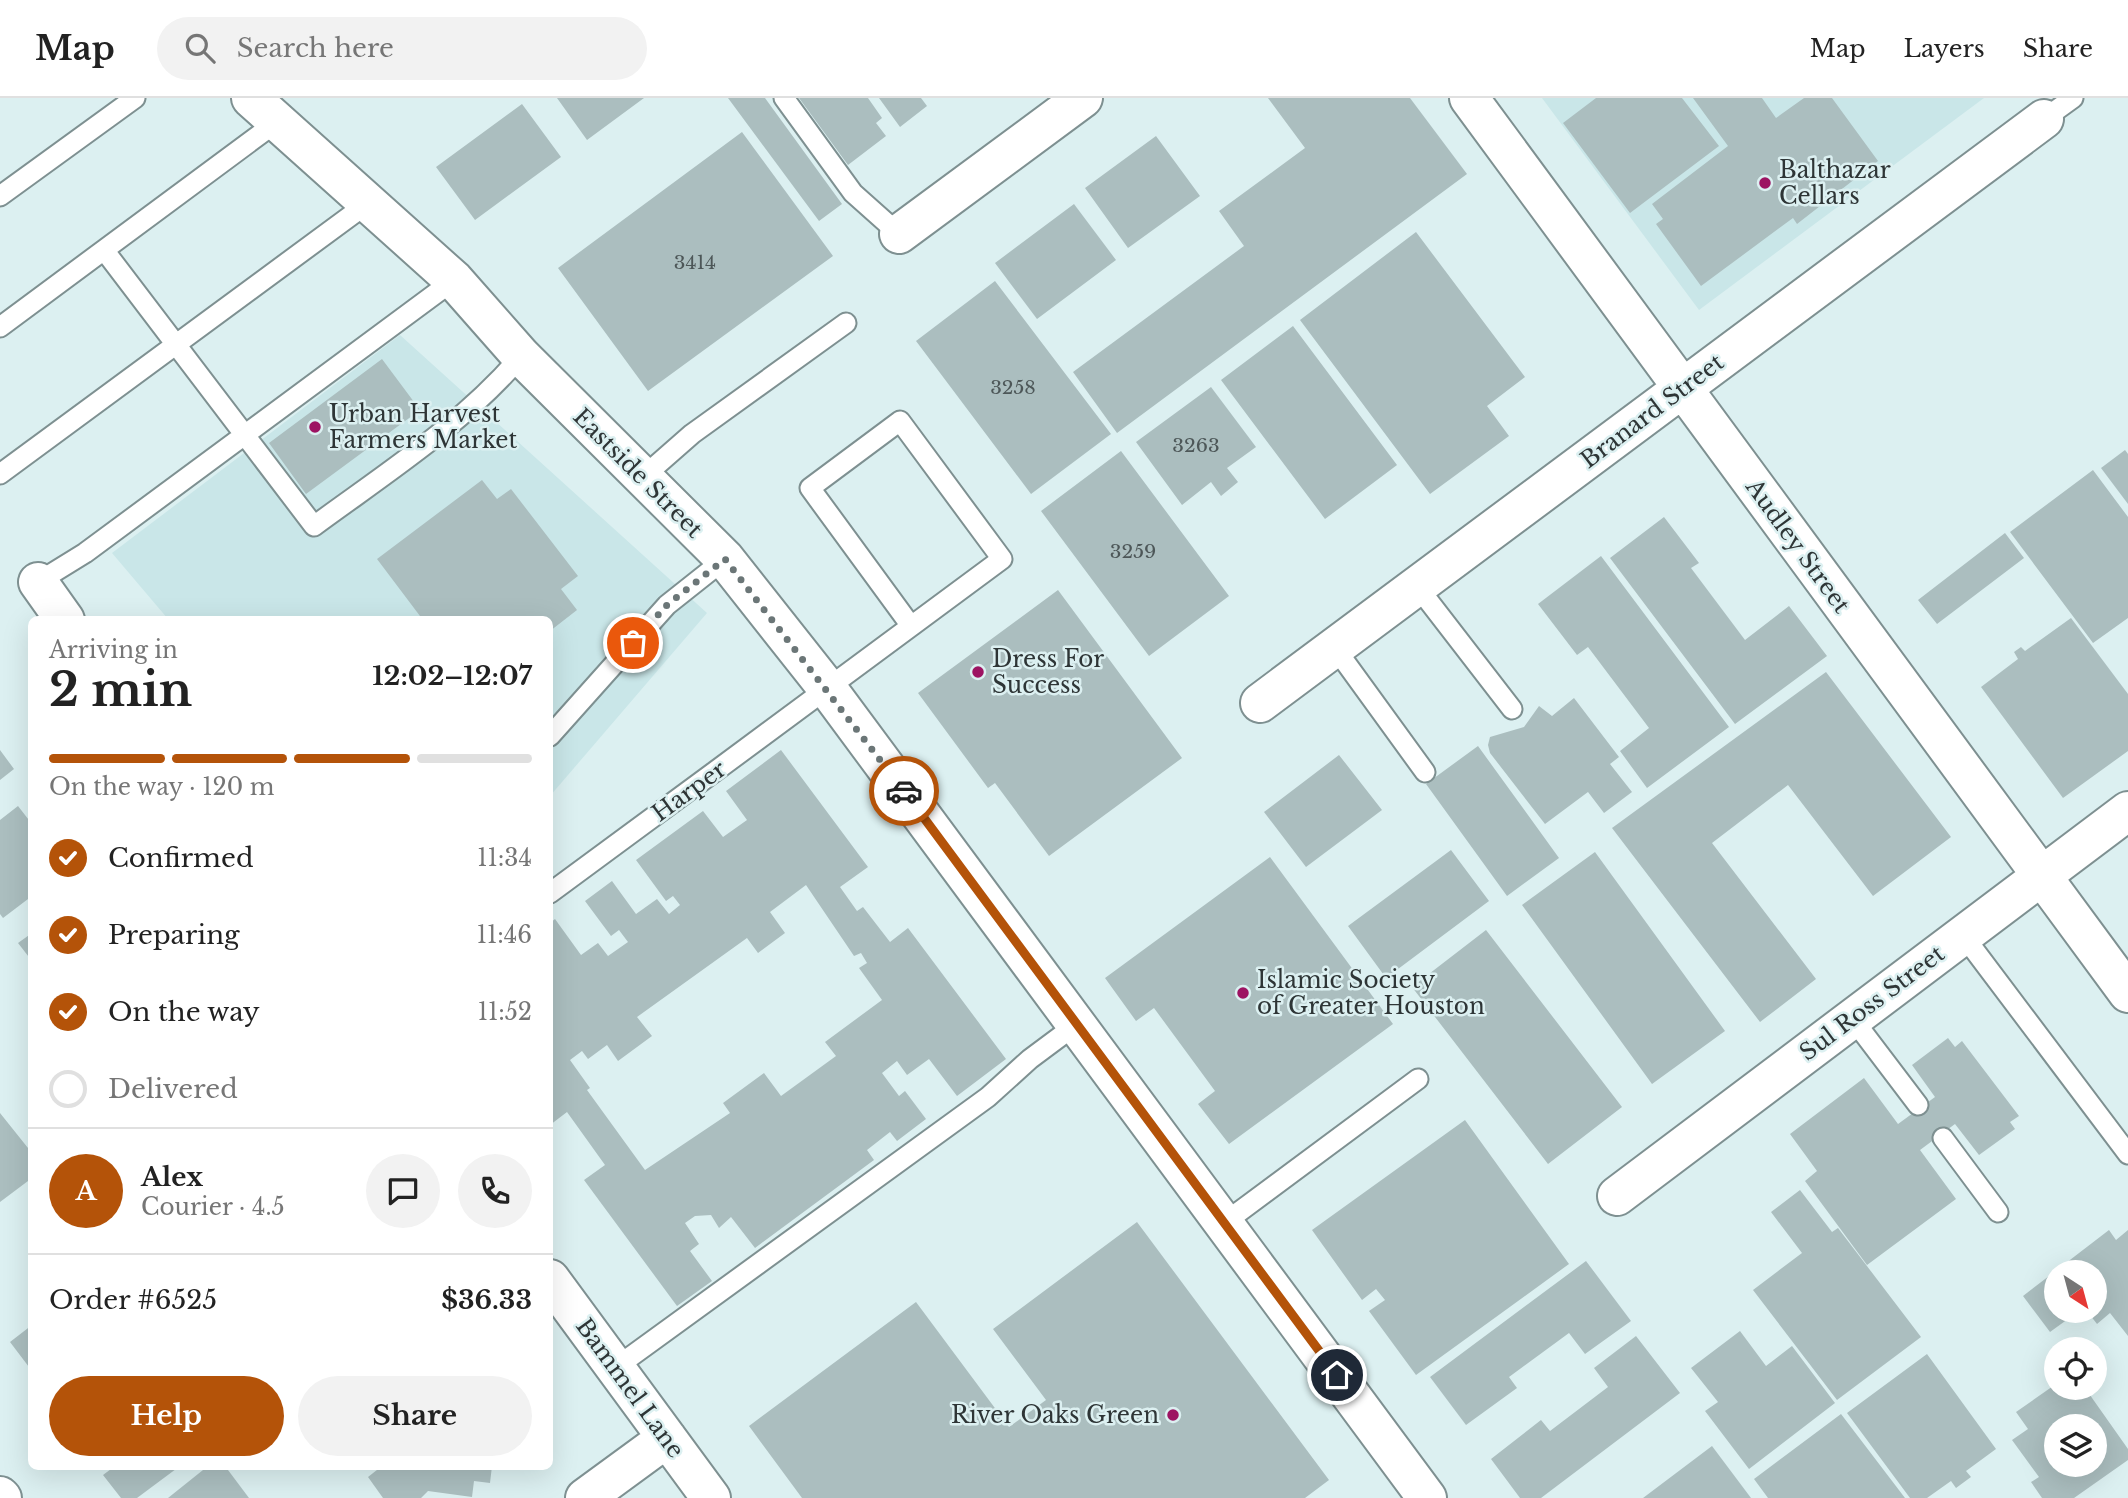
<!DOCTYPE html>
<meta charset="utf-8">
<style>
:root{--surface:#fff;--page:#f2f2f2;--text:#222;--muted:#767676;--line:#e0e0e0;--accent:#b45309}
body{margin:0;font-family:"Libre Baskerville",serif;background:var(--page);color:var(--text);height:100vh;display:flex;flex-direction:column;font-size:26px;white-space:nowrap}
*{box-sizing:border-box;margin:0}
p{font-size:23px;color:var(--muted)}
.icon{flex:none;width:38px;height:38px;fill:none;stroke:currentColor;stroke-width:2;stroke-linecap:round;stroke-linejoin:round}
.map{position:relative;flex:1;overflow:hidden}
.drawer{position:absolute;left:28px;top:518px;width:525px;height:854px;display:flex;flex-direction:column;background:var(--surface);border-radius:10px;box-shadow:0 7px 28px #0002}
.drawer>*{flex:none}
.needle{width:46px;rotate:144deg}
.tools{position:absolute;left:2044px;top:1162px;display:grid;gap:14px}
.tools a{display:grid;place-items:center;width:63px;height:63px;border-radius:50%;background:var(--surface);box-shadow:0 7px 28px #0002;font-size:35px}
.pin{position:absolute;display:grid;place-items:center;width:60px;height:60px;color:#fff;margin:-30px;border:4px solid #fff;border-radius:50%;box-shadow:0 2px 7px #0007}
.courier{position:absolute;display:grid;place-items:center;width:70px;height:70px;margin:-35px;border:5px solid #b45309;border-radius:50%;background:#fff;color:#222;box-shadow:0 2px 9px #0007}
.head em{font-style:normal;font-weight:800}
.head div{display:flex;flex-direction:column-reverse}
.head{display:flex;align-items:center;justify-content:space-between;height:119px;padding:0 21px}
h1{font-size:46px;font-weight:800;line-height:52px}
.bar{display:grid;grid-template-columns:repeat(4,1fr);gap:10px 7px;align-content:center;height:84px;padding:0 21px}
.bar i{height:9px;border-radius:5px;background:var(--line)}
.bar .on{background:var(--accent)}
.bar p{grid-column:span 4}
.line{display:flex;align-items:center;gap:18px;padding:0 21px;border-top:2px solid var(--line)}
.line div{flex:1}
.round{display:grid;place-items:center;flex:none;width:74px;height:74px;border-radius:37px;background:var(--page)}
ol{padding:0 21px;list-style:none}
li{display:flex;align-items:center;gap:21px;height:77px}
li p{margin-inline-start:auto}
li .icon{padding:7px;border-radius:50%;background:var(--accent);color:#fff;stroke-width:4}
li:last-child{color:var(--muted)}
li i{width:38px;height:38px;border:4px solid var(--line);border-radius:50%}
.action{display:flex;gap:14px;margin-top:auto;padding:14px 21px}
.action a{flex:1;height:80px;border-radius:42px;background:var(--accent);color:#fff;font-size:28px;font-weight:800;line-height:80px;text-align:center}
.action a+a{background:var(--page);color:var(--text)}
header{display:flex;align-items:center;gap:42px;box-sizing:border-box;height:98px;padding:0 35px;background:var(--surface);border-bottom:2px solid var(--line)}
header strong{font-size:33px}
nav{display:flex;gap:38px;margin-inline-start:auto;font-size:24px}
.search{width:490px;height:63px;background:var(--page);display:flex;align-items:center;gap:18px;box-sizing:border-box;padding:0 24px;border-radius:38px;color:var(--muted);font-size:26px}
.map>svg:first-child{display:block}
.built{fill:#c9e6e8}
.building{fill:#abbebf;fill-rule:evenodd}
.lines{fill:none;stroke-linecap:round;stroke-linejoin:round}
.service-casing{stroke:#7e9091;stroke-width:23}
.minor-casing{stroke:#7e9091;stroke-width:42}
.service{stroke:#fff;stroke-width:19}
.minor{stroke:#fff;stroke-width:38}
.done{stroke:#6b7677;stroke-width:7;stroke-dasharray:0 12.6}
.route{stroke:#b45309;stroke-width:9}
.poi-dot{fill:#9d1362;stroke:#dcf0f1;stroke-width:2.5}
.labels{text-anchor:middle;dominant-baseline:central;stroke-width:5;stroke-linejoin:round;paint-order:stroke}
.number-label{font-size:19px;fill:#4d5758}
.poi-label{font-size:23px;fill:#2e3536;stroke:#dcf0f1;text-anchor:start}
.street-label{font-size:23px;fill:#2e3536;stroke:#dcf0f1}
</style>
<header>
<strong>Map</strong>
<div class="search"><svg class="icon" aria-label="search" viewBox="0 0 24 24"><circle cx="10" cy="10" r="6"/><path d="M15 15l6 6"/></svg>Search here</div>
<nav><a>Map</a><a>Layers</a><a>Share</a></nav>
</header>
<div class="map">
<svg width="2128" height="1400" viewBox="0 0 2128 1400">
<rect width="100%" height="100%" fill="#dcf0f1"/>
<path class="built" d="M 1542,0 L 1984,0 L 1699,212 Z
M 400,237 L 707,515 L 550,698 L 550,522 L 168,521 L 112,455 Z"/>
<path class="building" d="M 557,0 L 644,0 L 587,42 Z
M 728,0 L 765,0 L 842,106 L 819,123 Z
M 799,0 L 868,0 L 882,20 L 876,25 L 886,38 L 848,67 Z
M 879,0 L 921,0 L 927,8 L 900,29 Z
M 1268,0 L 1410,0 L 1467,76 L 1117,335 L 1073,274 L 1244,148 L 1219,113 L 1305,50 Z
M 1596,0 L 1682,0 L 1719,48 L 1630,115 L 1563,25 Z
M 1693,0 L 1762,0 L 1776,20 L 1804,0 L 1832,0 L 1878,63 L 1797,126 L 1793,120 L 1701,188 L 1656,126 L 1663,121 L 1652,106 L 1728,48 Z
M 522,6 L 561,59 L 475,122 L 436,69 Z
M 742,34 L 833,158 L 648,293 L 558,170 Z
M 1156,38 L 1200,98 L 1128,150 L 1085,90 Z
M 1074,106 L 1116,162 L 1037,221 L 995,165 Z
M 1416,134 L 1525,279 L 1487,308 L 1509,338 L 1430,396 L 1300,222 Z
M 995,183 L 1111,336 L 1031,396 L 916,243 Z
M 1293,228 L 1397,367 L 1325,421 L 1221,282 Z
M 382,261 L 420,312 L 306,396 L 269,345 Z
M 1211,289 L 1256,349 L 1227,370 L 1238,384 L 1221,398 L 1211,384 L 1182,407 L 1136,344 Z
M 2125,352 L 2128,356 L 2128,406 L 2101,370 Z
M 1121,353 L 1229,498 L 1149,558 L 1041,413 Z
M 2093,372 L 2128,419 L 2128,520 L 2093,545 L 2010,434 Z
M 482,382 L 497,401 L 511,391 L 578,478 L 561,491 L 577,512 L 550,533 L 550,522 L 423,522 L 377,461 Z
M 1664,419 L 1699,465 L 1691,470 L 1745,542 L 1789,508 L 1827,558 L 1735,626 L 1610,460 Z
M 2005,435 L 2024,460 L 1937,526 L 1918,502 Z
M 1601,458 L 1729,629 L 1647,690 L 1620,653 L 1649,630 L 1588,549 L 1577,557 L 1538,506 Z
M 1058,492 L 1182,660 L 1049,758 L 995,685 L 988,690 L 918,595 Z
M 2071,520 L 2128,596 L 2128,653 L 2063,700 L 1981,589 L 2018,561 L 2014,554 L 2021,549 L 2025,553 Z
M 1826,574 L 1951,739 L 1873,798 L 1788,687 L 1712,745 L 1816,881 L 1760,924 L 1612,730 Z
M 1574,600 L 1619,659 L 1610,666 L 1632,694 L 1604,715 L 1588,694 L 1545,726 L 1490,655 L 1488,647 L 1490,639 L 1524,629 L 1539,608 L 1552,618 Z
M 1478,648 L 1559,760 L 1507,798 L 1426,686 Z
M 0,652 L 14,671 L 0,682 Z
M 781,652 L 868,769 L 840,789 L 857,813 L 863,809 L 890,844 L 908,830 L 1006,961 L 957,998 L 929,961 L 907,977 L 897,963 L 882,975 L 899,998 L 905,993 L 926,1021 L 897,1043 L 890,1034 L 867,1052 L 874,1062 L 755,1150 L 731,1119 L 719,1130 L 711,1117 L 695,1118 L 685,1125 L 699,1146 L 690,1153 L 712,1183 L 677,1208 L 584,1082 L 605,1067 L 567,1014 L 550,1027 L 550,825 L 555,821 L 581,857 L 598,845 L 608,858 L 628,844 L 619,832 L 611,838 L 585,803 L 612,783 L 636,816 L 657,801 L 669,816 L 680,807 L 673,798 L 666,803 L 636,762 L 703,713 L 723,739 L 747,722 L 726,693 ZM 806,787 L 854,858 L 861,855 L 867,865 L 859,870 L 882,902 L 825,944 L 836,958 L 781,998 L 764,975 L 723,1005 L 730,1015 L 645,1072 L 587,992 L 590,990 L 570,962 L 582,953 L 588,961 L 607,947 L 618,963 L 652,938 L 637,919 L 747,840 L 758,855 L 785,835 L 770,814 Z
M 1339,657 L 1382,712 L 1306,769 L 1264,714 Z
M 18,708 L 32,726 L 32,798 L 3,820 L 0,816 L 0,722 Z
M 1451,752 L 1489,803 L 1386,880 L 1348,828 Z
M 1595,754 L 1725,933 L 1652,986 L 1522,807 Z
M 1270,759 L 1393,926 L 1229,1046 L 1198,1006 L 1215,993 L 1154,910 L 1136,923 L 1105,880 Z
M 1486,832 L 1622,1009 L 1548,1066 L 1412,889 Z
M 32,835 L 32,863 L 18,845 Z
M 1948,940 L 1955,949 L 1962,943 L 2019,1018 L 2010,1024 L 2015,1031 L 1979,1057 L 1955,1026 L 1920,1052 L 1956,1101 L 1867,1167 L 1805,1083 L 1817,1073 L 1790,1036 L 1864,980 L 1898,1026 L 1935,999 L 1912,967 Z
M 0,1015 L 32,1055 L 32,1080 L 0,1104 Z
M 1465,1022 L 1569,1166 L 1416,1277 L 1369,1213 L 1385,1202 L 1376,1191 L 1362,1202 L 1312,1132 Z
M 1800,1092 L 1832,1134 L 1838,1130 L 1921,1239 L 1837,1302 L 1753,1192 L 1802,1155 L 1771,1114 Z
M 1137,1124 L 1329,1382 L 1305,1400 L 802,1400 L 749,1328 L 916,1204 L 1009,1329 L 1046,1302 L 993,1231 Z
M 2109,1132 L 2116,1142 L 2128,1132 L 2128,1238 L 2110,1215 L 2097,1226 L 2087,1213 L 2095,1213 L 2095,1174 L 2056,1174 L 2056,1213 L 2079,1213 L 2050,1234 L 2023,1198 Z
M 1586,1163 L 1631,1223 L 1585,1256 L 1569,1235 L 1509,1279 L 1517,1290 L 1466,1327 L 1430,1279 Z
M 32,1227 L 32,1273 L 10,1244 Z
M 1740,1233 L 1766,1268 L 1792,1248 L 1835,1305 L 1749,1371 L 1705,1313 L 1718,1304 L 1691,1270 Z
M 1636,1238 L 1680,1295 L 1541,1400 L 1520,1400 L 1491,1361 L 1541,1322 L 1550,1333 L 1608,1289 L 1594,1270 Z
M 1927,1256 L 1996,1351 L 1966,1373 L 1971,1379 L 1956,1390 L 1951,1383 L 1927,1400 L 1910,1400 L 1847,1315 Z
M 2056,1286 L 2056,1290 L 2085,1290 L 2128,1351 L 2128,1362 L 2074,1400 L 2042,1400 L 2031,1384 L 2039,1379 L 2012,1342 L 2028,1331 L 2016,1314 ZM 2056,1328 L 2095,1328 L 2095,1367 L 2056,1367 Z
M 1841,1316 L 1905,1400 L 1768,1400 L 1754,1381 Z
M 1712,1348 L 1751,1400 L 1643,1400 Z
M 115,1368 L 180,1368 L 137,1400 L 121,1400 L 103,1377 Z
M 208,1368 L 225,1368 L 249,1400 L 168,1400 Z
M 382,1368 L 492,1368 L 490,1385 L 474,1383 L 472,1399 L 428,1393 L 421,1400 L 383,1400 L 368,1379 Z"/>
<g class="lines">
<defs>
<path id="service" d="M 784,0 L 853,95 L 899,136
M 2044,21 L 2073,0
M 0,98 L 135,0
M 104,152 L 314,428 C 386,375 463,326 521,258
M 0,229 L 278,23
M 0,376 L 368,105
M 643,379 L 692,336 L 846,225
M 38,484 L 85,455 L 454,182
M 1417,488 L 1512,611
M 1335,550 L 1425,674
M 550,638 L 667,507 L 725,461
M 550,795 C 701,684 851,573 1002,461 L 900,323 L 810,390 L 911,528
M 1963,837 L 2128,1056
M 1852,920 L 1918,1007
M 1943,1040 L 1998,1114
M 1224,1125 L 1418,981
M 615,1270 L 988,999 L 1030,961 L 1077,926"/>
<path id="minor" d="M 251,0 L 454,182 L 521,258 L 725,461 L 827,590 L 1427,1400
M 1469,0 L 2128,895
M 899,136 L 1083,0
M 38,484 L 65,522
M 1260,605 L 2044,21
M 1617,1098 L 2128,713
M 550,1181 L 711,1400
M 0,1398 L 2,1400
M 585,1400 L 667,1340"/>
</defs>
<use href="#service" class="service-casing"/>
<use href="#minor" class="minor-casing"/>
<use href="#service" class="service"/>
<use href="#minor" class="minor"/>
</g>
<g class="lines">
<path class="done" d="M 633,545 L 667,507 L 725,461 L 904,693"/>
<path class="route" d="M 904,693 L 1337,1277"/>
</g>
<g class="poi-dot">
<circle cx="1765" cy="85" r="7"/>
<circle cx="315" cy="329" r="7"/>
<circle cx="978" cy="574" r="7"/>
<circle cx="1243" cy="895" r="7"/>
<circle cx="1173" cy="1317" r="7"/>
</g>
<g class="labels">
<g class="number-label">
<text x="695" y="164">3414</text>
<text x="1013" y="289">3258</text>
<text x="1196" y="347">3263</text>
<text x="1133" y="453">3259</text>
</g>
<g class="poi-label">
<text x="1779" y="72">Balthazar<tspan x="1779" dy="26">Cellars</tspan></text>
<text x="329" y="316">Urban Harvest<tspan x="329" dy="26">Farmers Market</tspan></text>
<text x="992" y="561">Dress For<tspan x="992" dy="26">Success</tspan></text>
<text x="1257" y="882">Islamic Society<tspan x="1257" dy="26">of Greater Houston</tspan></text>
<text x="1159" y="1317" text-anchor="end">River Oaks Green</text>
</g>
<g class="street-label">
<text transform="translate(1652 313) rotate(-37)">Branard Street</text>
<text transform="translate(638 375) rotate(45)">Eastside Street</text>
<text transform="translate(1798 448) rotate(54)">Audley Street</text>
<text transform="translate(689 693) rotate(-36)">Harper</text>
<text transform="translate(1872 905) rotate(-37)">Sul Ross Street</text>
<text transform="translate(630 1290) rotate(54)">Bammel Lane</text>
</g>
</g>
</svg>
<div class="tools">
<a><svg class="needle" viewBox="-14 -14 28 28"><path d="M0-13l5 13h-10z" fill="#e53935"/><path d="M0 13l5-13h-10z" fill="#767676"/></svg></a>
<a><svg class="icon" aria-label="locate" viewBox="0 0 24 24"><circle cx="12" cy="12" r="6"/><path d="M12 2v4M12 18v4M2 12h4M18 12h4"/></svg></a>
<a><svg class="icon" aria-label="layers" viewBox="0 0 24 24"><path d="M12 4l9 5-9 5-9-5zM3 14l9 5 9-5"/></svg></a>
</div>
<div class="pin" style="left:633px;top:545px;background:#ea580c"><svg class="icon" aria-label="bag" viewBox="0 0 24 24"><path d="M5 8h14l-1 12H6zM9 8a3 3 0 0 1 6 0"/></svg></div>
<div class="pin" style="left:1337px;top:1277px;background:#1f2937"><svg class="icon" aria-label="home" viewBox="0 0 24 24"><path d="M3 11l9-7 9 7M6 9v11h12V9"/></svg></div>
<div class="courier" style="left:904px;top:693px"><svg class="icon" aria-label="car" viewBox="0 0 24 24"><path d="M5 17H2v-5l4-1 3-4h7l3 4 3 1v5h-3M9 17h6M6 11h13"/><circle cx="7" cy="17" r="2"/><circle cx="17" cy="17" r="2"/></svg></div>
<section class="drawer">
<div class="head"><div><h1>2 min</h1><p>Arriving in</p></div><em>12:02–12:07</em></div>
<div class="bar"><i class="on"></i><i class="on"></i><i class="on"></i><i></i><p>On the way · 120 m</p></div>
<ol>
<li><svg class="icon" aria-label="check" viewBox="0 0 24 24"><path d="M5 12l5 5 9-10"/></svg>Confirmed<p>11:34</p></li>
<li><svg class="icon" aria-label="check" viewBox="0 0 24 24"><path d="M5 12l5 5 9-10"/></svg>Preparing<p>11:46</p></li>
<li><svg class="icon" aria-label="check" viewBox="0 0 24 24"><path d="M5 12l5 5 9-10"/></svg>On the way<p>11:52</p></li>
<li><i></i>Delivered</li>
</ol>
<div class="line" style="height:126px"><b class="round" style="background:var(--accent);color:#fff">A</b><div><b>Alex</b><p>Courier · 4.5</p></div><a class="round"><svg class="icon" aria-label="chat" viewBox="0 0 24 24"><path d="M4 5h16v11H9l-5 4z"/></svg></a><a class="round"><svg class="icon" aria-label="phone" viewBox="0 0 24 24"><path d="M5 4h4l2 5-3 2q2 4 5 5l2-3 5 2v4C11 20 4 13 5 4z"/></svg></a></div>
<div class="line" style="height:91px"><div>Order #6525</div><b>$36.33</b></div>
<div class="action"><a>Help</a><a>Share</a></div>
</section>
</div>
